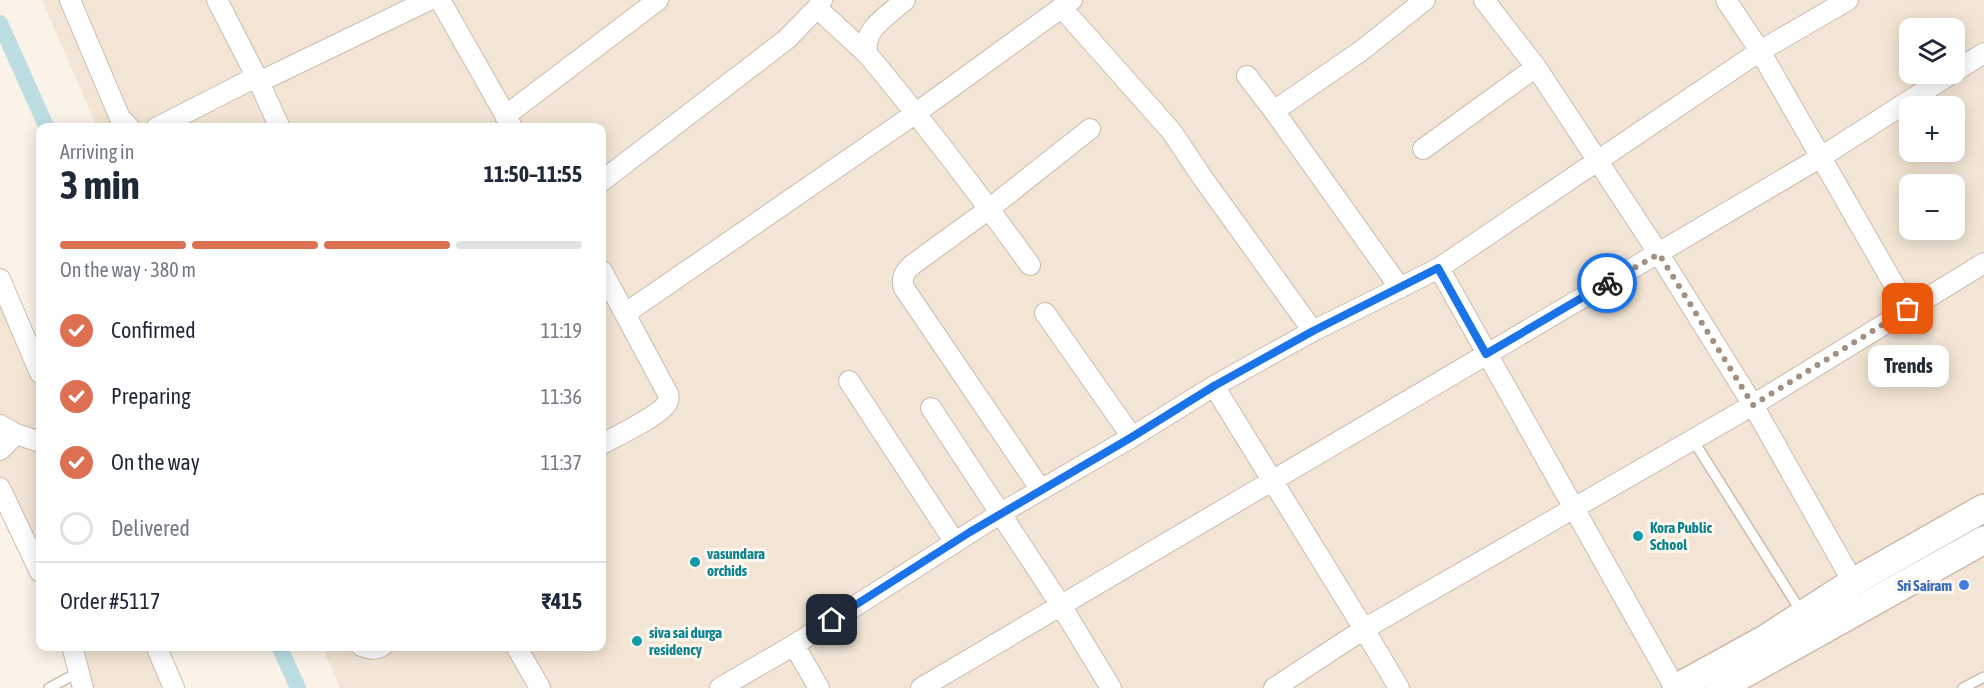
<!DOCTYPE html>
<meta charset="utf-8">
<style>
:root{--surface:#fff;--page:#f6f6f7;--text:#1f2937;--muted:#747a83;--line:#e0e1e3;--accent:#dd7053}
body{margin:0;font-family:"Asap Condensed",sans-serif;background:var(--page);color:var(--text);height:100vh;display:flex;flex-direction:column;font-size:22px;white-space:nowrap}
*{box-sizing:border-box;margin:0}
p{font-size:20px;color:var(--muted)}
.icon{flex:none;width:33px;height:33px;fill:none;stroke:currentColor;stroke-width:2;stroke-linecap:round;stroke-linejoin:round}
.map{position:relative;flex:1;overflow:hidden}
.drawer{position:absolute;left:36px;top:123px;width:570px;height:528px;display:flex;flex-direction:column;background:var(--surface);border-radius:12px;box-shadow:0 3px 15px #0003}
.drawer>*{flex:none}
.fabs{position:absolute;left:1899px;top:18px;display:grid;gap:12px}
.fabs a{display:grid;place-items:center;width:66px;height:66px;border-radius:12px;background:var(--surface);box-shadow:0 3px 15px #0003;font-size:30px}
.pin{position:absolute;display:grid;place-items:center;width:51px;height:51px;color:#fff;margin:-26px;border-radius:12px;box-shadow:0 3px 9px #0006}
.courier{position:absolute;display:grid;place-items:center;width:60px;height:60px;margin:-30px;border:4px solid #1a73e8;border-radius:50%;background:#fff;color:#222;box-shadow:0 2px 8px #0007}
.bubble{position:absolute;height:42px;border-radius:12px;background:var(--surface);box-shadow:0 3px 15px #0003;font-size:20px;font-weight:700;line-height:42px;text-align:center}
.head em{font-style:normal;font-weight:700}
.head div{display:flex;flex-direction:column-reverse}
.head{display:flex;align-items:center;justify-content:space-between;height:102px;padding:0 24px}
h1{font-size:39px;font-weight:700;line-height:45px}
.bar{display:grid;grid-template-columns:repeat(4,1fr);gap:9px 6px;align-content:center;height:72px;padding:0 24px}
.bar i{height:8px;border-radius:4px;background:var(--line)}
.bar .active{background:var(--accent)}
.bar p{grid-column:span 4}
.line{display:flex;align-items:center;gap:15px;padding:0 24px;border-top:2px solid var(--line)}
.line div{flex:1}
ol{padding:0 24px;list-style:none}
li{display:flex;align-items:center;gap:18px;height:66px}
li p{margin-inline-start:auto}
li .icon{padding:6px;border-radius:50%;background:var(--accent);color:#fff;stroke-width:4}
li:last-child{color:var(--muted)}
li i{width:33px;height:33px;border:3px solid var(--line);border-radius:50%}
.map>svg:first-child{display:block}
.residential{fill:#f2e5d5;fill-rule:evenodd}
.lines{fill:none;stroke-linecap:round;stroke-linejoin:round}
.canal{stroke:#bcdee3;stroke-width:16}
.lane-casing{stroke:#ccbbad;stroke-width:12}
.street-casing{stroke:#ccbbad;stroke-width:22}
.secondary-casing{stroke:#cfbbab;stroke-width:30}
.lane{stroke:#fff;stroke-width:9}
.street{stroke:#fff;stroke-width:20}
.secondary{stroke:#fff;stroke-width:27}
.done{stroke:#a39083;stroke-width:6;stroke-dasharray:0 10.8}
.route{stroke:#1a73e8;stroke-width:8}
.culture-dot{fill:#0f9aa8;stroke:#fef7ed;stroke-width:2}
.shop-dot{fill:#3f7fe0;stroke:#fef7ed;stroke-width:2}
.labels{text-anchor:middle;dominant-baseline:central;stroke-width:6;stroke-linejoin:round;paint-order:stroke}
.culture-label{font-size:15px;font-weight:bold;fill:#0d838f;stroke:#fef7ed;text-anchor:start}
.shop-label{font-size:15px;font-weight:bold;fill:#366cbe;stroke:#fef7ed;text-anchor:end}
</style>
<div class="map">
<svg width="1984" height="688" viewBox="0 0 1984 688">
<rect width="100%" height="100%" fill="#fbf3e7"/>
<path class="residential" d="M 42,0 L 1984,0 L 1984,688 L 340,688 L 322,647 L 602,646 L 602,128 L 97,127 ZM 1910,28 L 1954,28 L 1954,74 L 1910,74 ZM 1910,106 L 1954,106 L 1954,152 L 1910,152 ZM 1910,184 L 1954,184 L 1954,230 L 1910,230 Z
M 0,292 L 40,385 L 40,593 L 0,505 Z
M 65,647 L 154,647 L 172,688 L 84,688 Z"/>
<g class="lines">
<path class="canal" d="M 0,23 L 47,128
M 279,646 L 298,688"/>
<defs>
<path id="lane" d="M 1693,440 L 1802,613
M 49,688 L 79,672
M 1963,688 L 1984,677"/>
<path id="street" d="M 70,0 L 120,118 L 130,128
M 217,0 L 259,82 L 280,128
M 440,0 L 511,125
M 905,0 C 889,15 860,30 868,55 C 925,123 978,193 1030,265
M 1484,0 L 1536,67 L 1659,254 L 1753,405 L 1853,582
M 1726,0 L 1760,51 L 1908,309
M 817,8 L 868,55
M 1062,8 L 1172,132 L 1202,177 L 1313,331
M 1954,72 L 1984,53
M 1247,76 L 1274,111 L 1400,288
M 1274,111 L 1361,51 L 1425,0
M 505,116 L 658,0
M 156,128 L 250,80 L 259,82 L 429,0
M 1423,149 L 1536,67
M 602,181 L 787,39 L 817,8 L 822,0
M 1439,268 L 1675,688
M 602,271 L 668,394 C 669,398 669,399 667,403 C 661,415 615,437 602,444
M 0,279 L 40,373
M 626,313 L 916,113 L 1072,0
M 1045,313 L 1132,437
M 849,381 L 954,541
M 1214,386 L 1364,629 L 1399,688
M 931,408 L 1060,604 L 1111,688
M 0,425 L 16,434 L 40,442
M 0,450 L 16,434
M 0,488 L 40,572
M 1041,490 L 904,288 C 901,277 904,273 912,265 L 989,209 L 1090,129
M 794,645 L 819,688
M 72,646 L 83,688
M 156,646 L 174,688
M 361,646 C 369,649 375,650 382,646
M 516,646 L 540,688
M 720,688 L 794,645 L 1001,513 L 1132,437 L 1214,386 L 1313,331 L 1439,268 L 1760,51 L 1848,0
M 921,688 L 1821,157 L 1951,74
M 1274,688 L 1364,629 L 1753,405 L 1984,263"/>
<path id="secondary" d="M 1676,688 L 1765,639 L 1853,582 L 1984,508
M 1719,688 L 1984,540"/>
</defs>
<use href="#lane" class="lane-casing"/>
<use href="#street" class="street-casing"/>
<use href="#secondary" class="secondary-casing"/>
<use href="#lane" class="lane"/>
<use href="#street" class="street"/>
<use href="#secondary" class="secondary"/>
</g>
<g class="lines">
<path class="done" d="M 1607,283 L 1659,254 L 1753,405 L 1908,309"/>
<path class="route" d="M 832,620 L 970,532 L 1132,437 L 1214,386 L 1313,331 L 1438,268 L 1486,354 L 1607,283"/>
</g>
<g class="culture-dot">
<circle cx="1638" cy="536" r="6"/>
<circle cx="695" cy="562" r="6"/>
<circle cx="637" cy="641" r="6"/>
</g>
<circle class="shop-dot" cx="1964" cy="585" r="6"/>
<g class="labels">
<g class="culture-label">
<text x="1650" y="527">Kora Public<tspan x="1650" dy="17">School</tspan></text>
<text x="707" y="553">vasundara<tspan x="707" dy="17">orchids</tspan></text>
<text x="649" y="632">siva sai durga<tspan x="649" dy="17">residency</tspan></text>
</g>
<g class="shop-label">
<text x="1952" y="585">Sri Sairam</text>
</g>
</g>
</svg>
<div class="fabs">
<a><svg class="icon" aria-label="layers" viewBox="0 0 24 24"><path d="M12 4l9 5-9 5-9-5zM3 14l9 5 9-5"/></svg></a>
<a>+</a>
<a>−</a>
</div>
<div class="pin" style="left:1908px;top:309px;background:#ea580c"><svg class="icon" aria-label="bag" viewBox="0 0 24 24"><path d="M5 8h14l-1 12H6zM9 8a3 3 0 0 1 6 0"/></svg></div>
<div class="pin" style="left:832px;top:620px;background:#1f2937"><svg class="icon" aria-label="home" viewBox="0 0 24 24"><path d="M3 11l9-7 9 7M6 9v11h12V9"/></svg></div>
<div class="courier" style="left:1607px;top:283px"><svg class="icon" aria-label="bike" viewBox="0 0 24 24"><circle cx="6" cy="16" r="4"/><circle cx="18" cy="16" r="4"/><path d="M6 16l4-8h5l3 8M10 8l3 8H6M13 5h3"/></svg></div>
<div class="bubble" style="left:1868px;top:345px;width:81px">Trends</div>
<section class="drawer">
<div class="head"><div><h1>3 min</h1><p>Arriving in</p></div><em>11:50–11:55</em></div>
<div class="bar"><i class="active"></i><i class="active"></i><i class="active"></i><i></i><p>On the way · 380 m</p></div>
<ol>
<li><svg class="icon" aria-label="check" viewBox="0 0 24 24"><path d="M5 12l5 5 9-10"/></svg>Confirmed<p>11:19</p></li>
<li><svg class="icon" aria-label="check" viewBox="0 0 24 24"><path d="M5 12l5 5 9-10"/></svg>Preparing<p>11:36</p></li>
<li><svg class="icon" aria-label="check" viewBox="0 0 24 24"><path d="M5 12l5 5 9-10"/></svg>On the way<p>11:37</p></li>
<li><i></i>Delivered</li>
</ol>
<div class="line" style="height:78px"><div>Order #5117</div><b>₹415</b></div>
</section>
</div>
